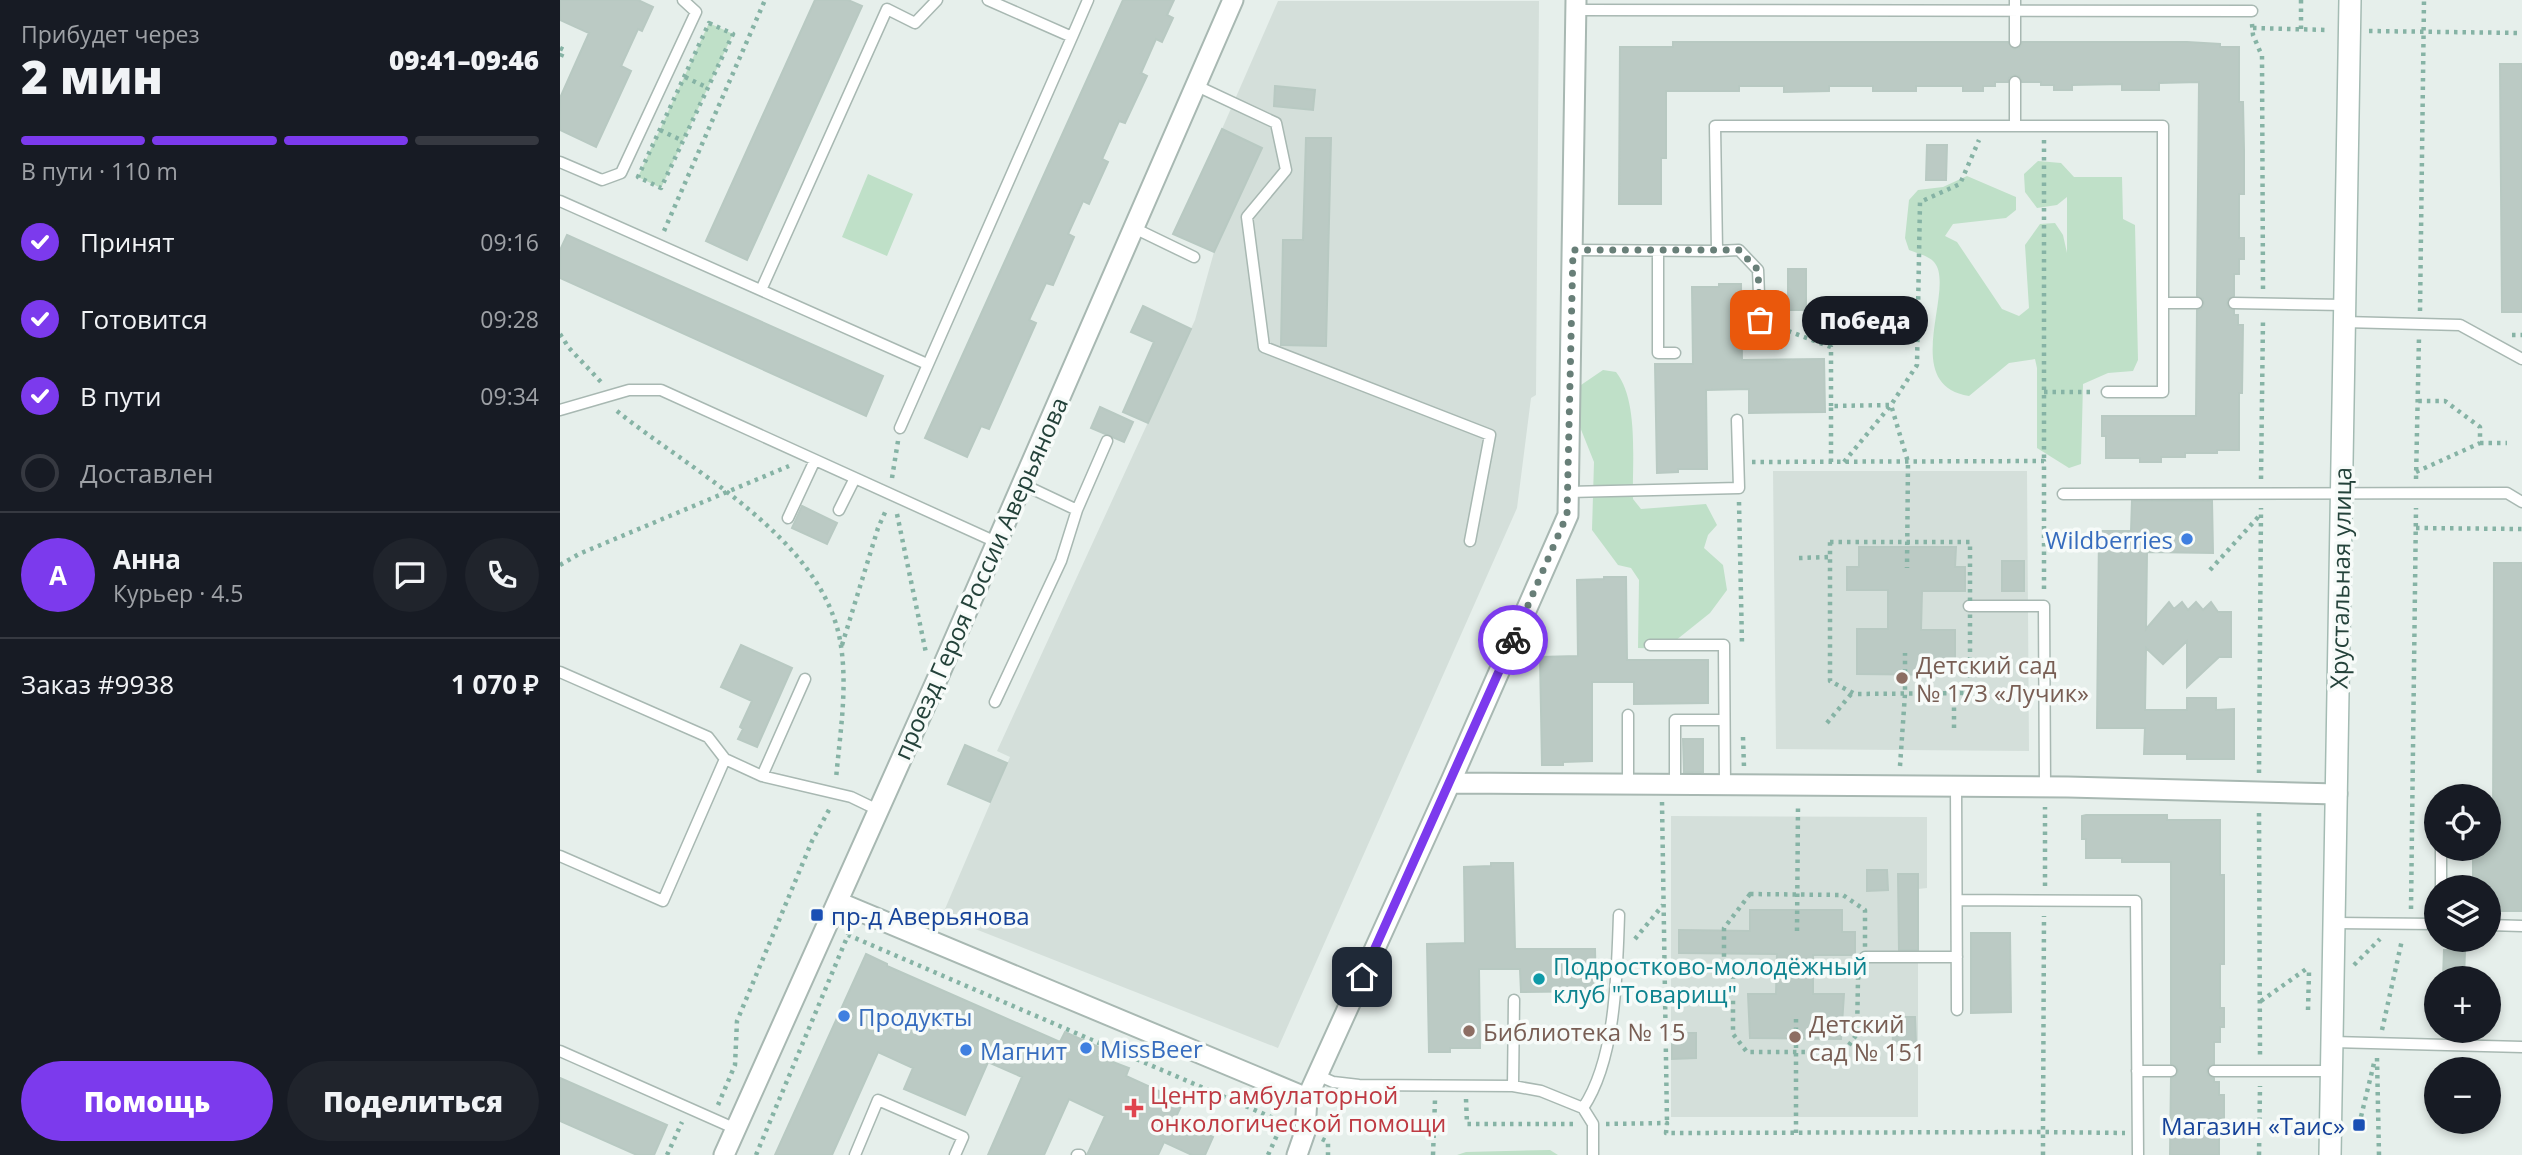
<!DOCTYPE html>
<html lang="ru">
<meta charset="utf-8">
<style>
:root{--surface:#171b24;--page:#20242c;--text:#f1f3f6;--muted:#9ea1a6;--line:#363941;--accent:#7c3aed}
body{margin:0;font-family:"Open Sans",sans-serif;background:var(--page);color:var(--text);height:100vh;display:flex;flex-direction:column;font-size:26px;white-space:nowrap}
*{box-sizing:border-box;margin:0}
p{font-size:23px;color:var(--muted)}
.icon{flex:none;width:38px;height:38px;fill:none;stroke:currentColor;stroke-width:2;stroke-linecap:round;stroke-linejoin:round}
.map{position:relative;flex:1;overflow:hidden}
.drawer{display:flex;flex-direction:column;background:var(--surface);width:560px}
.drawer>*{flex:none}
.controls{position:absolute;left:1864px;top:784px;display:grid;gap:14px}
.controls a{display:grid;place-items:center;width:77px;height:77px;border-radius:50%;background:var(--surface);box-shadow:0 4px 10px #0003;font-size:35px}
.pin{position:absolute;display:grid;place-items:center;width:60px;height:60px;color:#fff;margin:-30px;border-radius:14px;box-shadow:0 4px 10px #0006}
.courier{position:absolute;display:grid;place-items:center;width:70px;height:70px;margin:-35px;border:5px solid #7c3aed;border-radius:50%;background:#fff;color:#222;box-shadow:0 2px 9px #0007}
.bubble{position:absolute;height:49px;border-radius:24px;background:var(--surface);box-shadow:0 4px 10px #0003;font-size:23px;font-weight:800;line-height:49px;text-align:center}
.summary em{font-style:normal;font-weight:800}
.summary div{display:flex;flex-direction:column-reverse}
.summary{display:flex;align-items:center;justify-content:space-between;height:119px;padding:0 21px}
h1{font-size:46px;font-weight:800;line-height:52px}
.bar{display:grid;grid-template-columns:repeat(4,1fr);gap:10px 7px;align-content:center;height:84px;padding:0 21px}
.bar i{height:9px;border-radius:5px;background:var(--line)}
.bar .current{background:var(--accent)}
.bar p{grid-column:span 4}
.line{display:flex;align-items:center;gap:18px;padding:0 21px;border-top:2px solid var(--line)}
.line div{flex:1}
.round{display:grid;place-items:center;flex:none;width:74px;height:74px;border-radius:37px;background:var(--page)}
ol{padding:0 21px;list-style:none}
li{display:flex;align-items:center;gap:21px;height:77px}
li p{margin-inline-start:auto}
li .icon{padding:7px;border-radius:50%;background:var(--accent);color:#fff;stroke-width:4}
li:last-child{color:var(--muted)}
li i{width:38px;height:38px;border:4px solid var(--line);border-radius:50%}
.cta{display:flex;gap:14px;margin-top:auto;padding:14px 21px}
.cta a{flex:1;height:80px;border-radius:42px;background:var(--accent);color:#fff;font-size:28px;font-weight:800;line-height:80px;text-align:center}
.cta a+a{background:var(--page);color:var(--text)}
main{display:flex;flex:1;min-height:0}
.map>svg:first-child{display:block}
.built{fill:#d4dfda}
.green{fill:#bfe0c8}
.building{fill:#bbcac4;stroke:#b8c9c2;stroke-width:2}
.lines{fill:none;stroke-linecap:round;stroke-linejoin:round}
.lane-casing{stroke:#a8b8b2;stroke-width:13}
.street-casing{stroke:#a8b8b2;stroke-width:23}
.secondary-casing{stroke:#a4bbb3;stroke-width:24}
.path{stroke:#86b3a5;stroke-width:4.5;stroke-dasharray:3.5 5;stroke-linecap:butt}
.lane{stroke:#fff;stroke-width:10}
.street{stroke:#fff;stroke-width:19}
.secondary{stroke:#fff;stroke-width:21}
.done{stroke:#687f78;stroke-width:7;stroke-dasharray:0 12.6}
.route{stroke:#7c3aed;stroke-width:9}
.shop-dot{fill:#3f7fe0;stroke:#f7fbf9;stroke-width:2.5}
.education-dot{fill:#8d6e63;stroke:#f7fbf9;stroke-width:2.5}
.transit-dot{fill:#1a4fb4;stroke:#f7fbf9;stroke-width:2.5}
.culture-dot{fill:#0f9aa8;stroke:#f7fbf9;stroke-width:2.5}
.health-dot{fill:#e0444e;stroke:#f7fbf9;stroke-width:2.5}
.labels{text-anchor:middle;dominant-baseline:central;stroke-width:7;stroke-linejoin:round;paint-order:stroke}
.shop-label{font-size:24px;fill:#366cbe;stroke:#f7fbf9;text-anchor:start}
.street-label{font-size:24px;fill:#24423a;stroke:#f7fbf9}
.education-label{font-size:24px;fill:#785e54;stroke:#f7fbf9;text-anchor:start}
.transit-label{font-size:24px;fill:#164399;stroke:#f7fbf9;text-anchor:start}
.culture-label{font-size:24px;fill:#0d838f;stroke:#f7fbf9;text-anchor:start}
.health-label{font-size:24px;fill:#be3a42;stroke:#f7fbf9;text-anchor:start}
</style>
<main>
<section class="drawer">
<div class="summary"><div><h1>2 мин</h1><p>Прибудет через</p></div><em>09:41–09:46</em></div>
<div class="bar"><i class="current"></i><i class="current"></i><i class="current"></i><i></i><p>В пути · 110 m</p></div>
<ol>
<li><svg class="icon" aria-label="check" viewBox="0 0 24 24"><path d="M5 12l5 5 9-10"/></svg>Принят<p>09:16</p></li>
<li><svg class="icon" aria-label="check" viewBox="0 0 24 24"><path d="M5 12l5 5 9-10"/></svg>Готовится<p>09:28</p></li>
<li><svg class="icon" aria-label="check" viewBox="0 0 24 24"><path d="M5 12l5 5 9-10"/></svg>В пути<p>09:34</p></li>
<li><i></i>Доставлен</li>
</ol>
<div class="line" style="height:126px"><b class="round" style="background:var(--accent);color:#fff">А</b><div><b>Анна</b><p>Курьер · 4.5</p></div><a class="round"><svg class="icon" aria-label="chat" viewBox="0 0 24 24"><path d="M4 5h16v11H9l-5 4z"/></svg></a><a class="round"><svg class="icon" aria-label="phone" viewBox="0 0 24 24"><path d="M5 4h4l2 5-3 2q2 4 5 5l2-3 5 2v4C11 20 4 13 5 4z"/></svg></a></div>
<div class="line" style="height:91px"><div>Заказ #9938</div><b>1 070 ₽</b></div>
<div class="cta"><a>Помощь</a><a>Поделиться</a></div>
</section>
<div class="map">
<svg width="1962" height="1155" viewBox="0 0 1962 1155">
<rect width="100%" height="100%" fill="#e6efeb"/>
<path class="built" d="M 718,1 L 979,1 L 976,395 L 971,398 L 957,508 L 718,1048 L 382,916 L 450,757 L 437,751 L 635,320 L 654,252 L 613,234 L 662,129 Z
M 1213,471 L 1467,471 L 1469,751 L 1216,749 Z
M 1111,816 L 1367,817 L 1367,888 L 1358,889 L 1358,1117 L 1111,1117 Z"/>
<path class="green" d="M 149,23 L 173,34 L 101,188 L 78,177 Z
M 1478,161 L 1501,163 L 1514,177 L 1562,177 L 1563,219 L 1575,225 L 1578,360 L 1573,371 L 1548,373 L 1523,384 L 1521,464 L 1509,468 L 1477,448 L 1477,368 L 1475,359 L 1449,363 L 1409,396 C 1338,385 1397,288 1374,262 C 1369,256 1356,253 1349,250 L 1345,238 L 1349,200 L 1358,190 L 1383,187 L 1407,176 L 1456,197 L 1456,210 L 1446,218 L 1393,224 L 1385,236 L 1397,242 L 1442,309 L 1459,316 L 1469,308 L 1465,245 L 1480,224 L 1495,223 L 1503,235 L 1507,253 L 1507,197 L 1497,205 L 1477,208 L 1465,192 L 1464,174 Z
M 308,174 L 353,194 L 327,256 L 282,237 Z
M 1043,370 L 1056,372 C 1079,401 1072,462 1073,499 L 1081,509 L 1146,504 L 1157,525 L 1148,535 L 1144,548 L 1163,565 L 1167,590 L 1150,613 L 1105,649 L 1078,648 L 1079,580 L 1071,568 L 1058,565 L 1032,530 L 1034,462 L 1014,412 L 1021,385 Z
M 990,1150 L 998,1155 L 897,1155 L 906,1152 Z"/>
<path class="building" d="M 0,0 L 78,0 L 93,7 L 82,31 L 78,29 L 61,66 L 71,71 L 36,147 L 0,130 L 0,98 L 29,33 L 0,20 Z
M 255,0 L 288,0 L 302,6 L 187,260 L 146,241 Z
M 563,0 L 614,0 L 607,15 L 613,18 L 602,42 L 596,39 L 581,73 L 587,76 L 565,123 L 559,121 L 542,159 L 548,162 L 529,204 L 523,201 L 508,234 L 514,237 L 493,285 L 486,283 L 469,320 L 476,323 L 429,429 L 421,426 L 407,457 L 365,438 Z
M 1113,42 L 1448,42 L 1454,49 L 1459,48 L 1462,42 L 1627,42 L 1660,44 L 1660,47 L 1679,47 L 1679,102 L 1683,102 L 1684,150 L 1684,194 L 1679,194 L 1679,238 L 1684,238 L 1684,259 L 1679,259 L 1679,274 L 1674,274 L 1674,296 L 1668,299 L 1667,304 L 1670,309 L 1674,310 L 1674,315 L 1678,315 L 1678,325 L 1683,325 L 1682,393 L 1679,393 L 1679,450 L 1657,450 L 1657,453 L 1625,453 L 1625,457 L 1601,457 L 1601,462 L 1580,462 L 1580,458 L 1546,458 L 1546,436 L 1542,436 L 1542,416 L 1636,416 L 1637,310 L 1641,309 L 1644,304 L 1643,299 L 1637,296 L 1639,82 L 1599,83 L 1599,90 L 1562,90 L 1562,84 L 1512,85 L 1512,90 L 1494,90 L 1494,85 L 1481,85 L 1481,82 L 1462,82 L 1459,76 L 1454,75 L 1449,78 L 1448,82 L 1435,82 L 1435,86 L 1423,86 L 1423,91 L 1403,91 L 1403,86 L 1356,86 L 1356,91 L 1313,91 L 1313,86 L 1269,86 L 1269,91 L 1224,92 L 1224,86 L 1179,86 L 1179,91 L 1106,91 L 1106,158 L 1101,158 L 1101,204 L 1059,204 L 1060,47 L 1113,47 Z
M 1940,64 L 1962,64 L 1962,312 L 1942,312 Z
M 715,86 L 755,90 L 753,110 L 714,106 Z
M 662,129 L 702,148 L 654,252 L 613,234 Z
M 746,138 L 771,138 L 766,346 L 721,345 L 723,240 L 743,240 Z
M 1367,145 L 1387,145 L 1386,180 L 1366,180 Z
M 7,235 L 323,376 L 306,416 L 0,278 L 0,250 Z
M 1228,269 L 1246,269 L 1246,310 L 1228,310 Z
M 1159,284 L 1181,284 L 1182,360 L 1264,359 L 1265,412 L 1189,413 L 1189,389 L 1146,390 L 1147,469 L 1118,469 L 1118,472 L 1097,473 L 1095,364 L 1133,364 L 1132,287 L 1159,287 Z
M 583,306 L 631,329 L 588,423 L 563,412 L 594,342 L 571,332 Z
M 540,407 L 573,422 L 564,442 L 531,428 Z
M 1572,501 L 1652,501 L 1653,553 L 1587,552 L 1586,629 L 1609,602 L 1614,609 L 1622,602 L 1628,610 L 1636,602 L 1643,610 L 1651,602 L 1658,612 L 1671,612 L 1671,657 L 1659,657 L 1627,687 L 1627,641 L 1603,664 L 1586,648 L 1585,710 L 1627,710 L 1627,698 L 1656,698 L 1656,710 L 1674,709 L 1674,759 L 1627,759 L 1627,754 L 1584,754 L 1585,728 L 1537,728 L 1539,531 L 1571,531 Z
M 242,506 L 277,523 L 267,544 L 232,528 Z
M 1299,547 L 1396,547 L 1395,567 L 1405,567 L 1405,591 L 1362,591 L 1361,630 L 1395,630 L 1395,675 L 1297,674 L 1297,629 L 1328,629 L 1328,590 L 1287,590 L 1287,567 L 1299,567 Z
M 1442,561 L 1464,561 L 1464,591 L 1442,591 Z
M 1934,563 L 1962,563 L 1962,911 L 1928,911 L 1928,887 L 1913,887 L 1913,849 L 1928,849 L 1928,821 L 1933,821 Z
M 1044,577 L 1066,577 L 1067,660 L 1148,660 L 1148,703 L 1074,704 L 1074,682 L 1032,682 L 1032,761 L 1003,762 L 1003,765 L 982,765 L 980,657 L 1018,656 L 1017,580 L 1044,579 Z
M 181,645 L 232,668 L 197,747 L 178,739 L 183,729 L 180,727 L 192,701 L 161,687 Z
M 1123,739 L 1143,739 L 1143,772 L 1124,772 Z
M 405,745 L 447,763 L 430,802 L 388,784 Z
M 1526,815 L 1607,815 L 1607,820 L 1660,820 L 1660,875 L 1664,875 L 1664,964 L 1660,964 L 1660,1008 L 1664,1008 L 1664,1027 L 1660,1027 L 1660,1042 L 1654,1042 L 1654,1064 L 1650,1065 L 1647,1070 L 1648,1075 L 1654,1078 L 1654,1082 L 1659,1082 L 1659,1095 L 1664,1095 L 1664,1118 L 1659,1118 L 1659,1155 L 1610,1155 L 1611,1078 L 1615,1077 L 1618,1072 L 1617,1067 L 1611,1064 L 1611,862 L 1562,862 L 1562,858 L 1526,858 L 1526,839 L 1522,839 L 1522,816 Z
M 931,863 L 953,863 L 955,949 L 1035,949 L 1036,991 L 961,992 L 960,969 L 919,969 L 920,1048 L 890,1048 L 890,1052 L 869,1052 L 867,944 L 905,943 L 904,867 L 931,866 Z
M 1307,870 L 1327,870 L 1328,890 L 1307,891 Z
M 1338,874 L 1358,874 L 1358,950 L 1339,950 Z
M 1190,910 L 1282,910 L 1282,932 L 1295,932 L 1295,955 L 1253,955 L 1253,994 L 1284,994 L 1281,1039 L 1190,1038 L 1188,994 L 1216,994 L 1217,954 L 1119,953 L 1119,930 L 1190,931 Z
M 1411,933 L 1450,933 L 1451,1012 L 1411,1013 Z
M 1884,950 L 1905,951 L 1904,978 L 1883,978 Z
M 306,954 L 327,964 L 327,966 L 500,1042 L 505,1032 L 541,1048 L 537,1056 L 569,1068 L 566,1076 L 623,1102 L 615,1119 L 653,1137 L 645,1155 L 632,1155 L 604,1142 L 598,1155 L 527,1155 L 545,1116 L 509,1099 L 484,1155 L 428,1155 L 462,1077 L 428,1062 L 405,1115 L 344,1089 L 353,1068 L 318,1052 L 272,1155 L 215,1155 Z
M 1332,1017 L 1355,1017 L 1356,1044 L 1333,1044 Z
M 1112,1033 L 1136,1033 L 1136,1058 L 1112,1059 Z
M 0,1078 L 107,1125 L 94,1155 L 77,1155 L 0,1121 Z"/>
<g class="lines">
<defs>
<path id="lane" d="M 428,0 L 512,37 L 528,0
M 1015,10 L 1692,11
M 1455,42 L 1455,0
M 637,86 L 716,123 L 726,170 L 687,217 L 704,347 L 930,435 L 910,541
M 1455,126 L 1455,82
M 0,162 L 42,180 L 61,173 L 136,12 L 123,0
M 0,201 L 367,364
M 574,228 L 634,257
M 1012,250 L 1157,251 L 1155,126 L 1603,126 L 1603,392 L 1547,392
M 1098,251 L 1098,353 L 1115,353
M 1157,251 L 1179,250 L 1198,270 L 1200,320
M 201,290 L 327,9 L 355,23 L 377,0
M 1603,303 L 1637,303
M 1674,303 L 1784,305
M 1784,322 L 1900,325 L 1962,359
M 0,410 L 69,390 L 101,390 L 436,542
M 340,428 L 512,37
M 462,484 L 517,510
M 1008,492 L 1179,488 L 1177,420
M 1503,494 L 1947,493 L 1962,502
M 279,510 L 295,478
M 228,518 L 255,460
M 1409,606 L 1484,606 L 1485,787
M 1090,645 L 1164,645 L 1165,785
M 0,672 L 148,737 L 165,759 L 202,776 L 291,797 L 318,810
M 435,702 L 501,561 L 517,510 L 547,441
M 1068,715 L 1068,784
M 202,776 L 245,679
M 1115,784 L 1115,720 L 1164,720
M 1396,786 L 1397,1010
M 1881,849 L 1881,887
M 0,856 L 103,901 L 165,759
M 1397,900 L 1576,901 L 1578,1155
M 1775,923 L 1876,924
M 1928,925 L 1962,926
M 1305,957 L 1397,957
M 1773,1042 L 1962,1047
M 0,1051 L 176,1129
M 1577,1071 L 1611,1071
M 1654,1071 L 1771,1071
M 757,1075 L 773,1082 L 799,1085 L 953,1086 L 981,1091 L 1023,1108 L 1033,1124 L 1033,1155
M 953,1086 L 954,1000
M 1023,1108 C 1056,1059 1057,973 1059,915
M 295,1155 L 318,1100 L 403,1137 L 395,1155
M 517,1155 L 520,1155"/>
<path id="street" d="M 891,781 L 895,783 L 1508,787 L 1777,794
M 278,902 L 747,1098
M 164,1155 L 379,675 L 673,0
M 737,1155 L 745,1132 L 747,1098 L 891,781 L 1008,515 L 1016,0"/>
<path id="secondary" d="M 1770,1155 L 1790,0"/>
</defs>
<use href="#lane" class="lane-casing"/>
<use href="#street" class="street-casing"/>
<use href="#secondary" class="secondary-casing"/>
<path class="path" d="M 1741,0 L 1741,30
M 149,23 L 173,34 L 101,188 L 78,177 Z
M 1692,24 L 1693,35 L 1702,56 L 1703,290
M 1693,28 L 1768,30
M 1809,31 L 1962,33
M 0,48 L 4,50 L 0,59
M 125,77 L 148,88
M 100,130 L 123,141
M 1484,140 L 1484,461
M 104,231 L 205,0
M 1860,311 L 1864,0
M 1212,325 L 1271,347 L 1271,406
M 0,334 L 9,348 L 41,382
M 1952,335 L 1962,335
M 1484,392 L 1532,392
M 57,411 C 131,471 256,535 279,635 C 289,682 280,732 276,779
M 1920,443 L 1947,443
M 1192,462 L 1484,461 L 1484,591
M 1271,462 L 1271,406 L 1331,405 L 1348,462 L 1347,568
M 1284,462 L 1331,405 L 1357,365 L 1360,202 L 1400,184 L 1419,140
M 1856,472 L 1920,443 L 1920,427 L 1885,401 L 1858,401
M 332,478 L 338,441
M 1701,479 L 1703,319
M 1856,479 L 1859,337
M 1179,502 L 1182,644
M 337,514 L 366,653
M 1856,528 L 1962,529
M 1270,542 L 1410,542 L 1410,693 L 1295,694 L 1270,681 Z
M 1239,558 L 1270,557
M 0,565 L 19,554 L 229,466
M 1650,570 L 1700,515
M 282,645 L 318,528 L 327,508
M 1267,723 L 1292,693
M 1394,728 L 1394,693
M 1183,737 L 1184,767
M 1340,766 L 1345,694 L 1345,653
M 1699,773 L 1701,508
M 1102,802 L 1107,1123
M 1699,813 L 1700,1056
M 1485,886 L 1485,807
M 1190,894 L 1283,895 L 1305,910 L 1305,957 L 1298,979 L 1297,1034 L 1284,1052 L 1187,1052 L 1173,1034 L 1173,976 L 1164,966 L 1164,928 Z
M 1851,909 L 1856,508
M 1237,931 L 1238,806
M 1075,939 L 1103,905
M 1794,965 L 1820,939
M 1701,1001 L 1749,967
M 1748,1010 L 1749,972
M 1822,1030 L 1842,940
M 1817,1058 L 1819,1155
M 906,1099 L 907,1124 L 1017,1124
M 158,1105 L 175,1065 L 177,1021 L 252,841 L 270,808
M 1046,1124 L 1107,1123 L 1106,1133 L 1483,1132 L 1484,916
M 1799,1125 L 1815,1059
M 1236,1133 L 1236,1019
M 762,1139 L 768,1142 L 768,1155
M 107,1155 L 122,1122
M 196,1155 L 288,935 L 725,1123
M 708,1155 L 723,1122
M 873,1155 L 875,1100
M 1483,1155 L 1483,1132 L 1565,1133
M 1699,1155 L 1700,1086"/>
<use href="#lane" class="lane"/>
<use href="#street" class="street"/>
<use href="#secondary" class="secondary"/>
</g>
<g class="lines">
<path class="done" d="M 953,640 L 1007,515 L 1013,250 L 1179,250 L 1198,270 L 1200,320"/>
<path class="route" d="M 802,977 L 953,640"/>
</g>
<g class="shop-dot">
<circle cx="1627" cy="539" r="7"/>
<circle cx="284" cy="1016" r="7"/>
<circle cx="526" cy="1048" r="7"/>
<circle cx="406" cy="1050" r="7"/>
</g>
<g class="education-dot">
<circle cx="1342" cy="678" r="7"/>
<circle cx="909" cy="1031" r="7"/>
<circle cx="1235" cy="1037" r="7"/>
</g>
<g class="transit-dot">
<rect x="250" y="908" width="14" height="14" rx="3.5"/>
<rect x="1792" y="1118" width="14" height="14" rx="3.5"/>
</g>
<circle class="culture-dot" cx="979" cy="979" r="7"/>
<path class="health-dot" d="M570.5 1097.5h7v7h7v7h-7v7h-7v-7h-7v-7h7z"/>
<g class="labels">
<g class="shop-label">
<text x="1613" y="539" text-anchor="end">Wildberries</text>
<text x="298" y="1016">Продукты</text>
<text x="540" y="1048">MissBeer</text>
<text x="420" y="1050">Магнит</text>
</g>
<g class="street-label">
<text transform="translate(420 578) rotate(-66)">проезд Героя России Аверьянова</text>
<text transform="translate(1780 578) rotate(-89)">Хрустальная улица</text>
</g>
<g class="education-label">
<text x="1356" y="664">Детский сад<tspan x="1356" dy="28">№ 173 «Лучик»</tspan></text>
<text x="1249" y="1023">Детский<tspan x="1249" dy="28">сад № 151</tspan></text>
<text x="923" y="1031">Библиотека № 15</text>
</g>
<g class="transit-label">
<text x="271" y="915">пр-д Аверьянова</text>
<text x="1785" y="1125" text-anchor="end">Магазин «Таис»</text>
</g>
<g class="culture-label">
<text x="993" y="965">Подростково-молодёжный<tspan x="993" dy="28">клуб "Товарищ"</tspan></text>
</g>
<g class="health-label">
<text x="590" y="1094">Центр амбулаторной<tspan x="590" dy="28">онкологической помощи</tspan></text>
</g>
</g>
</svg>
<div class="controls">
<a><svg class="icon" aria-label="locate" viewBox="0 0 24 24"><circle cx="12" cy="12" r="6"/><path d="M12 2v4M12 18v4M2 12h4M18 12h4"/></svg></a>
<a><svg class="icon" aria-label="layers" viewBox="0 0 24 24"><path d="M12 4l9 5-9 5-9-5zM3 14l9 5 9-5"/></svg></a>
<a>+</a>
<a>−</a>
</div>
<div class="pin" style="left:1200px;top:320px;background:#ea580c"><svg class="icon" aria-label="bag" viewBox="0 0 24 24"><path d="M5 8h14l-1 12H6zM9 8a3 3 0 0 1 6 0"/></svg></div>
<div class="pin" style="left:802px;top:977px;background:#1f2937"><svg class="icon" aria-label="home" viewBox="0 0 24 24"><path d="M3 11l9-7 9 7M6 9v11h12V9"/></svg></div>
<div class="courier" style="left:953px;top:640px"><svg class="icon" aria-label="bike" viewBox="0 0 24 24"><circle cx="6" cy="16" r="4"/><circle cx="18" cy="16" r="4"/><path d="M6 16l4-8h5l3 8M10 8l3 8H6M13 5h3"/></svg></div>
<div class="bubble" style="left:1242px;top:296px;width:126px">Победа</div>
</div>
</main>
